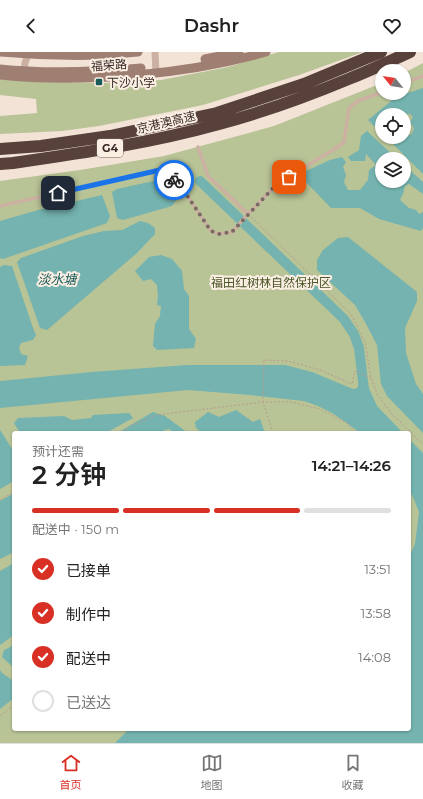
<!DOCTYPE html>
<html lang="zh">
<meta charset="utf-8">
<style>
:root{--surface:#fff;--page:#f6f6f6;--text:#222;--muted:#767676;--line:#e0e0e0;--accent:#d93025}
body{margin:0;font-family:Montserrat,"Noto Sans SC",sans-serif;background:var(--page);color:var(--text);height:100vh;display:flex;flex-direction:column;font-size:15px;white-space:nowrap}
*{box-sizing:border-box;margin:0}
p{font-size:13px;color:var(--muted)}
.icon{flex:none;width:22px;height:22px;fill:none;stroke:currentColor;stroke-width:2;stroke-linecap:round;stroke-linejoin:round}
.map{position:relative;flex:1;overflow:hidden}
.drawer{position:absolute;left:12px;top:379px;width:399px;height:300px;display:flex;flex-direction:column;background:var(--surface);border-radius:4px;box-shadow:0 1px 3px #0004}
.drawer>*{flex:none}
.needle{width:26px;rotate:300deg}
.fabs{position:absolute;left:375px;top:12px;display:grid;gap:8px}
.fabs a{display:grid;place-items:center;width:36px;height:36px;border-radius:50%;background:var(--surface);box-shadow:0 1px 3px #0004;font-size:20px}
.pin{position:absolute;display:grid;place-items:center;width:34px;height:34px;color:#fff;margin:-17px;border-radius:8px;box-shadow:0 2px 6px #0006}
.courier{position:absolute;display:grid;place-items:center;width:40px;height:40px;margin:-20px;border:3px solid #1a73e8;border-radius:50%;background:#fff;color:#222;box-shadow:0 1px 5px #0007}
.head em{font-style:normal;font-weight:600}
.head div{display:flex;flex-direction:column-reverse}
.head{display:flex;align-items:center;justify-content:space-between;height:68px;padding:0 20px}
h1{font-size:26px;font-weight:600;line-height:30px}
.bar{display:grid;grid-template-columns:repeat(4,1fr);gap:6px 4px;align-content:center;height:48px;padding:0 20px}
.bar i{height:5px;border-radius:3px;background:var(--line)}
.bar .current{background:var(--accent)}
.bar p{grid-column:span 4}
ol{padding:0 20px;list-style:none}
li{display:flex;align-items:center;gap:12px;height:44px}
li p{margin-inline-start:auto}
li .icon{padding:4px;border-radius:50%;background:var(--accent);color:#fff;stroke-width:4}
li:last-child{color:var(--muted)}
li i{width:22px;height:22px;border:2px solid var(--line);border-radius:50%}
header{display:flex;justify-content:space-between;align-items:center;height:52px;padding:0 20px;background:var(--surface);font-size:18px;font-weight:600}
.dock{display:flex;justify-content:space-around;align-items:center;height:56px;border-top:1px solid var(--line);background:var(--surface);font-size:11px;color:var(--muted)}
.dock a{display:grid;justify-items:center;gap:2px}
.dock .current{color:var(--accent)}
.map>svg:first-child{display:block}
.green{fill:#b8c396;fill-rule:evenodd}
.water{fill:#74b3af}
.lines{fill:none;stroke-linecap:round;stroke-linejoin:round}
.river{stroke:#74b3af;stroke-width:10}
.path{stroke:#b89b8c;stroke-width:1;stroke-dasharray:2 2;stroke-linecap:butt}
.lane{stroke:#ccb1a2;stroke-width:3.5}
.street{stroke:#ccb1a2;stroke-width:7}
.secondary{stroke:#a07f73;stroke-width:9}
.highway{stroke:#58413b;stroke-width:12}
.done{stroke:#786a63;stroke-width:4;stroke-dasharray:0 7.2}
.route{stroke:#1a73e8;stroke-width:5}
.poi-dot{fill:#175b59;stroke:#fbeee3;stroke-width:1.5}
.labels{text-anchor:middle;dominant-baseline:central;stroke-width:4;stroke-linejoin:round;paint-order:stroke}
.shield{fill:#fbeee3;stroke:#71645e;stroke-width:1}
.shield-label{font-size:11px;font-weight:bold;fill:#362925}
.street-label{font-size:12px;fill:#362925;stroke:#fbeee3}
.poi-label{font-size:12px;fill:#362925;stroke:#fbeee3;text-anchor:start}
.park-label{font-size:12px;fill:#495627;stroke:#fbeee3}
.water-label{font-size:13px;font-style:italic;fill:#175b59;stroke:#fbeee3}
</style>
<header><svg class="icon" aria-label="back" viewBox="0 0 24 24"><path d="M15 5l-7 7 7 7"/></svg>Dashr<svg class="icon" aria-label="heart" viewBox="0 0 24 24"><path d="M12 20l-8-8c-3-5 5-10 8-4 3-6 11-1 8 4z"/></svg></header>
<div class="map">
<svg width="423" height="691" viewBox="0 0 423 691">
<rect width="100%" height="100%" fill="#f3e3d7"/>
<path class="green" d="M 279,0 L 363,0 L 299,23 L 203,53 L 99,74 L 62,79 L 0,82 L 0,64 L 37,61 L 36,47 L 0,43 L 0,27 L 43,30 L 102,31 L 161,28 L 228,15 Z
M 423,11 L 423,691 L 0,691 L 0,129 L 80,118 L 164,104 L 274,74 L 382,31 L 382,41 L 404,41 L 404,21 ZM 382,63 L 404,63 L 404,85 L 382,85 ZM 382,107 L 404,107 L 404,129 L 382,129 ZM 14,381 L 409,381 L 409,677 L 14,677 Z"/>
<path class="water" d="M 423,36 L 423,122 L 386,85 L 404,85 L 404,80 L 407,84 L 412,82 L 414,76 L 410,70 L 413,65 L 410,62 L 406,62 L 404,63 L 382,63 L 382,82 L 368,68 L 396,45 Z
M 367,79 L 397,107 L 382,107 L 382,129 L 404,129 L 404,113 L 423,130 L 423,142 L 409,132 L 405,134 L 403,142 L 400,148 L 409,156 L 416,158 L 419,162 L 423,160 L 423,176 L 421,179 L 379,167 L 360,156 L 331,156 L 302,126 L 304,120 L 330,108 L 342,105 L 346,110 L 343,115 L 346,123 L 344,130 L 348,138 L 360,138 L 368,128 L 369,118 L 376,113 L 366,102 L 365,109 L 351,109 L 348,105 L 359,98 L 361,84 Z
M 158,128 L 176,141 L 179,145 L 172,154 L 123,168 L 117,166 L 112,140 L 117,137 Z
M 102,143 L 110,164 L 107,171 L 3,207 L 0,206 L 0,169 L 38,158 Z
M 140,169 L 148,171 L 155,176 L 155,182 L 137,201 L 47,278 L 40,276 L 17,210 L 21,206 L 83,184 L 104,179 L 122,178 Z
M 348,185 L 417,240 L 417,249 L 405,276 L 406,301 L 416,332 L 423,342 L 423,381 L 387,344 L 381,332 L 377,293 L 365,270 L 355,253 L 317,218 L 317,208 L 323,198 L 338,186 Z
M 161,203 L 172,207 L 182,219 L 184,237 L 189,244 L 189,277 L 196,287 L 194,296 L 157,298 L 153,294 L 155,272 L 160,264 L 161,254 L 157,253 L 158,244 L 157,233 L 151,227 L 143,229 L 135,219 L 149,205 Z
M 4,213 L 12,214 L 33,276 L 36,283 L 33,288 L 21,291 L 19,296 L 21,302 L 28,304 L 25,313 L 0,314 L 0,215 Z
M 187,313 L 285,313 L 312,320 L 353,337 L 357,336 L 359,332 L 368,334 L 377,354 L 403,381 L 360,381 L 347,371 L 332,361 L 318,354 L 304,349 L 250,343 L 188,338 L 0,356 L 0,329 L 92,320 Z
M 236,358 L 253,370 L 260,367 L 265,381 L 202,381 L 196,376 L 195,370 L 208,360 L 219,365 Z
M 153,360 L 165,364 L 188,381 L 173,381 L 170,377 L 164,378 L 164,381 L 117,381 Z
M 129,361 L 133,366 L 106,381 L 20,381 L 14,371 L 18,366 L 64,364 L 72,368 L 91,366 L 93,363 Z
M 0,378 L 14,400 L 14,429 L 0,437 Z
M 409,387 L 423,401 L 423,691 L 115,691 L 129,677 L 409,677 L 409,505 L 415,492 L 419,460 L 413,445 L 409,439 Z
M 14,441 L 14,500 L 0,507 L 0,449 Z
M 14,511 L 14,583 L 0,593 L 0,519 Z
M 14,593 L 14,616 L 2,605 L 4,598 Z
M 0,618 L 2,621 L 14,629 L 14,646 L 0,657 Z"/>
<g class="lines">
<path class="river" d="M 200,129 L 344,267 L 354,282 L 359,296 L 365,346"/>
<path class="path" d="M 251,165 L 351,262 L 365,290 L 371,326 L 378,344 L 391,361 L 423,392
M 119,381 L 135,372 L 157,363 L 263,350 L 291,350 L 320,357 L 347,371 L 356,381
M 273,381 L 263,350 L 264,308 L 288,309 L 320,318 L 352,332 L 355,319 L 371,326
M 409,446 L 410,447 L 410,462 L 409,464
M 0,448 L 14,440
M 0,664 L 14,653"/>
<path class="lane" d="M 404,31 L 423,24
M 198,95 L 208,124 L 248,162 L 277,132 L 336,96 L 344,90 L 349,56 L 358,49 L 382,40
M 0,154 L 160,118 L 172,125 L 184,139 L 211,179 L 219,182 L 232,180 L 248,162"/>
<path class="street" d="M 155,0 L 156,21
M 24,23 L 25,11 L 29,0"/>
<path class="secondary" d="M 0,0 C 34,3 69,4 103,3 C 115,2 126,1 138,0
M 205,7 L 239,0
M 0,17 C 47,22 94,20 141,16
M 0,23 C 46,28 91,27 137,23 C 181,19 224,12 266,0"/>
<path class="highway" d="M 0,97 L 41,94 L 110,84 L 217,61 L 304,32 L 381,0
M 0,112 L 13,111 C 82,101 151,91 219,72 C 264,60 308,44 351,26 C 371,18 390,9 410,0"/>
</g>
<g class="lines">
<path class="done" d="M 174,128 L 184,139 L 211,179 L 219,182 L 232,180 L 277,132 L 289,125"/>
<path class="route" d="M 58,141 L 160,118 L 172,125 L 174,128"/>
</g>
<rect class="poi-dot" x="95" y="26" width="8" height="8" rx="2"/>
<g class="labels">
<rect class="shield" x="97" y="87" width="26" height="18" rx="3"/>
<g class="shield-label">
<text x="110" y="96">G4</text>
</g>
<g class="street-label">
<text transform="translate(109 13) rotate(-4)">福荣路</text>
<text transform="translate(166 70) rotate(-13)">京港澳高速</text>
</g>
<g class="poi-label">
<text x="107" y="30">下沙小学</text>
</g>
<g class="park-label">
<text x="271" y="230">福田红树林自然保护区</text>
</g>
<g class="water-label">
<text x="57" y="227">淡水塘</text>
</g>
</g>
</svg>
<div class="fabs">
<a><svg class="needle" viewBox="-14 -14 28 28"><path d="M0-13l5 13h-10z" fill="#e53935"/><path d="M0 13l5-13h-10z" fill="#767676"/></svg></a>
<a><svg class="icon" aria-label="locate" viewBox="0 0 24 24"><circle cx="12" cy="12" r="6"/><path d="M12 2v4M12 18v4M2 12h4M18 12h4"/></svg></a>
<a><svg class="icon" aria-label="layers" viewBox="0 0 24 24"><path d="M12 4l9 5-9 5-9-5zM3 14l9 5 9-5"/></svg></a>
</div>
<div class="pin" style="left:289px;top:125px;background:#ea580c"><svg class="icon" aria-label="bag" viewBox="0 0 24 24"><path d="M5 8h14l-1 12H6zM9 8a3 3 0 0 1 6 0"/></svg></div>
<div class="pin" style="left:58px;top:141px;background:#1f2937"><svg class="icon" aria-label="home" viewBox="0 0 24 24"><path d="M3 11l9-7 9 7M6 9v11h12V9"/></svg></div>
<div class="courier" style="left:174px;top:128px"><svg class="icon" aria-label="bike" viewBox="0 0 24 24"><circle cx="6" cy="16" r="4"/><circle cx="18" cy="16" r="4"/><path d="M6 16l4-8h5l3 8M10 8l3 8H6M13 5h3"/></svg></div>
<section class="drawer">
<div class="head"><div><h1>2 分钟</h1><p>预计还需</p></div><em>14:21–14:26</em></div>
<div class="bar"><i class="current"></i><i class="current"></i><i class="current"></i><i></i><p>配送中 · 150 m</p></div>
<ol>
<li><svg class="icon" aria-label="check" viewBox="0 0 24 24"><path d="M5 12l5 5 9-10"/></svg>已接单<p>13:51</p></li>
<li><svg class="icon" aria-label="check" viewBox="0 0 24 24"><path d="M5 12l5 5 9-10"/></svg>制作中<p>13:58</p></li>
<li><svg class="icon" aria-label="check" viewBox="0 0 24 24"><path d="M5 12l5 5 9-10"/></svg>配送中<p>14:08</p></li>
<li><i></i>已送达</li>
</ol>
</section>
</div>
<nav class="dock">
<a class="current"><svg class="icon" aria-label="home" viewBox="0 0 24 24"><path d="M3 11l9-7 9 7M6 9v11h12V9"/></svg>首页</a>
<a><svg class="icon" aria-label="map" viewBox="0 0 24 24"><path d="M3 6l6-2 6 2 6-2v14l-6 2-6-2-6 2zM9 4v14M15 6v14"/></svg>地图</a>
<a><svg class="icon" aria-label="saved" viewBox="0 0 24 24"><path d="M7 4h10v16l-5-4-5 4z"/></svg>收藏</a>
</nav>
